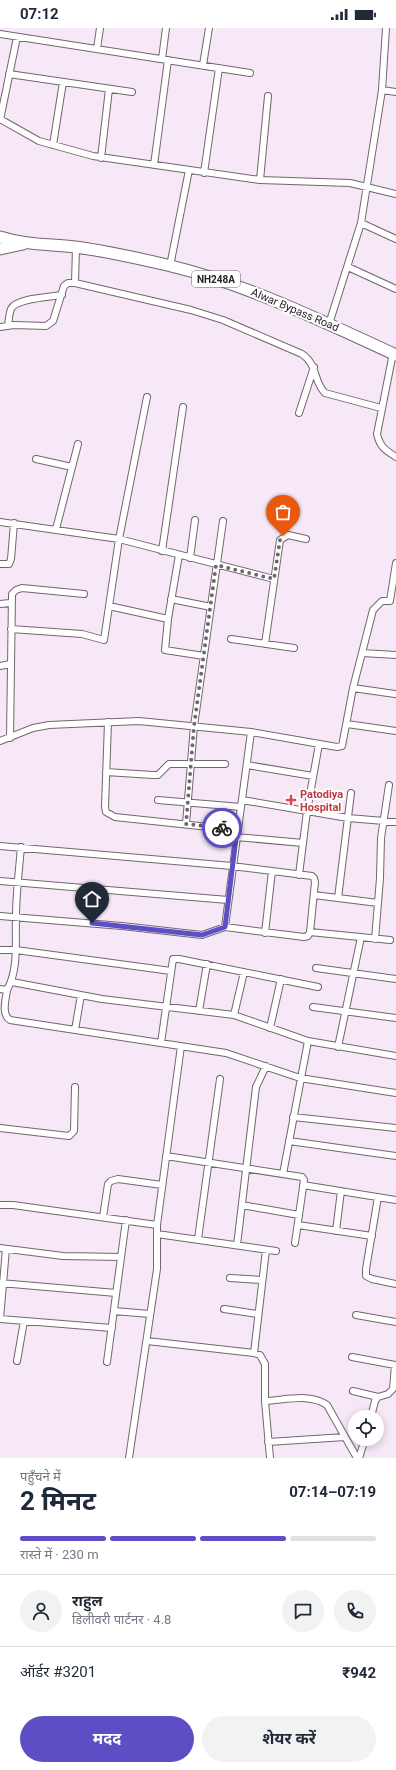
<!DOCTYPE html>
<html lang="hi">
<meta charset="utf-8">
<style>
:root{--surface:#fff;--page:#f2f2f3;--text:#1f2937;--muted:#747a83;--line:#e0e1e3;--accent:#5d4ec6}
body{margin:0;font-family:Roboto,"Noto Sans Devanagari",sans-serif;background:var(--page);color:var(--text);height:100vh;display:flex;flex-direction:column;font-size:15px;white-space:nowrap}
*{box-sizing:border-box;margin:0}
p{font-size:13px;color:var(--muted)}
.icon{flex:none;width:22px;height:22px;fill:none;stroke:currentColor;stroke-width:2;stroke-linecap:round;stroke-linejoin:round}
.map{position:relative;height:1430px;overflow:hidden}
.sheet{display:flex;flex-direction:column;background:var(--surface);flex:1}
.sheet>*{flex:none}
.buttons{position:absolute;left:348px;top:1382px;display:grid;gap:8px}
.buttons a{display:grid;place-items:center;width:36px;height:36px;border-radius:50%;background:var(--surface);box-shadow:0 2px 10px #0003;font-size:20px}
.pin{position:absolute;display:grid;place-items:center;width:34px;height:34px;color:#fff;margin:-41px -17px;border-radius:50% 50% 50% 0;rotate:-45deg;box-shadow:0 0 4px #0007}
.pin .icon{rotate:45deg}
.courier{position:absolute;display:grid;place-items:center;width:40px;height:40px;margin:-20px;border:3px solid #5d4ec6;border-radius:50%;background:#fff;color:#222;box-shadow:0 1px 5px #0007}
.overview em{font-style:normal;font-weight:700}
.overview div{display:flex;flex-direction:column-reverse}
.overview{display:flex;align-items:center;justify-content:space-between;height:68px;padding:0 20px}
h1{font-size:26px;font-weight:700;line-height:30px}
.bar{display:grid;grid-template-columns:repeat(4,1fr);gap:6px 4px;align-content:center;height:48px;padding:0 20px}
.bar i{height:5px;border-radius:3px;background:var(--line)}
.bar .current{background:var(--accent)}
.bar p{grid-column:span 4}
.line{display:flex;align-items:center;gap:10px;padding:0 20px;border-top:1px solid var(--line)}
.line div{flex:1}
.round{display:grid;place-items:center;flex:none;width:42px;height:42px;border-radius:21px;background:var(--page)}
.action{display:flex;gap:8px;margin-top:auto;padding:8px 20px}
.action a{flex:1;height:46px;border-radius:24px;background:var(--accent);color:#fff;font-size:16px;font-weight:700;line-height:46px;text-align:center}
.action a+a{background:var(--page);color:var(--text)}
.status{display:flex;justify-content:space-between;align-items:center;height:28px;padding:0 20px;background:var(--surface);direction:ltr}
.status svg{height:11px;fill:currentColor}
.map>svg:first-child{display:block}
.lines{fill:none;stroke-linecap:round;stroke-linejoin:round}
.minor-casing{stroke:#726671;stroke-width:8}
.trunk-casing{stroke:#726671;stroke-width:13}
.minor{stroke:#fff;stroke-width:6}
.trunk{stroke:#fff;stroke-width:11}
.done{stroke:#6f676f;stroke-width:4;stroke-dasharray:0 7.2}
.route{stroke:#5d4ec6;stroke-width:5}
.health-dot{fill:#e0444e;stroke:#fff;stroke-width:1.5}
.labels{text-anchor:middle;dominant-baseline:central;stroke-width:4;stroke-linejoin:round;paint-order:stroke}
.shield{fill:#fff;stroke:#686468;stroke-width:1}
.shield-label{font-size:10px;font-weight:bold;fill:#272227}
.street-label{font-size:11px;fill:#272227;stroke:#fff}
.health-label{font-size:11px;font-weight:bold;fill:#be3a42;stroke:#fff;text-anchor:start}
</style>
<div class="status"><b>07:12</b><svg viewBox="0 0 49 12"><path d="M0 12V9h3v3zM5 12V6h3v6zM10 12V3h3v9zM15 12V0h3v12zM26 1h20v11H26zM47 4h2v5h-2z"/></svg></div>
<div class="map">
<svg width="396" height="1430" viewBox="0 0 396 1430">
<rect width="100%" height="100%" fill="#f6e8f6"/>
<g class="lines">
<defs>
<path id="minor" d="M 0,6 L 250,45
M 97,21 L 100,0
M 162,31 L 166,0
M 203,37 L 209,0
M 9,46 L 132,64
M 382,62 L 396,64
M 0,91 L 39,113 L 93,128 L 260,152 L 350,155 L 396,166
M 0,92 L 17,9
M 53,117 L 63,54
M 101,130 L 109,61
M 154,137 L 168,32
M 204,145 L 219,40
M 260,152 L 268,68
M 361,195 L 396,211
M 76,219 L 75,255 L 191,282 L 223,292 L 302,326 C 318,337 313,353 325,365 L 381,380
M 170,238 L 189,142
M 348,239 L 396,261
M 329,296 L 361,195 L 382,62 L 386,0
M 8,297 C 9,292 9,286 11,281 C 16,270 50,269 62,267
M 0,299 L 14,297 L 46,298 L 53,293 L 64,258 L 68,255 L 75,255
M 393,325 L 377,406 C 380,419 385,422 396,429
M 299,385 L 314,339
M 36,431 L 72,439
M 0,494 L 119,511 L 274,551
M 56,501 L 78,416
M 162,523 L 183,379
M 179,527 L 168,591 L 165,622 L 204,628
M 190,530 L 195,492
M 0,536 L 9,536 L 11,531 L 14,495
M 171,571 L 211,579
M 0,576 L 10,575
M 109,578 L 168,591
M 11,601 L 82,606 L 104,612 L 119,511 L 147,369
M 231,611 L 294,620
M 265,616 L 280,512 L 288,507 L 306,511
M 362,625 L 396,627
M 0,638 L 10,636
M 353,660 L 395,666
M 108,694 L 105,779 L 106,784 L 115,789 L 237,802
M 347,696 L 396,703
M 10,710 L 12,566 L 16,562 L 22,560 L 84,566
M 0,713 L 33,700 L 49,697 L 139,693 L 251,704 L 337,719 L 342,718 L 353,660 L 373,582 L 382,573 L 390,573 L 396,535
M 247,737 L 313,748
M 106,744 L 153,747 L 158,747 L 169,736 L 225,736
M 158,772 L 241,779
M 242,772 L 348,790 L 396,794
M 186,796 L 194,698 L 223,493
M 236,809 L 303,815
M 0,818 L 232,838 L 312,848 L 314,850 L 315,854 L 310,904 L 308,908 L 304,909 L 225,899 L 202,907 L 122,898 L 0,888
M 299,847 L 307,783 L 319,716
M 0,853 L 228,872
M 314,867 L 378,875 L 380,850 L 381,810 L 389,757
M 338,870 L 351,765
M 225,899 L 251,704
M 310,904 L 390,912
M 265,905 L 272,843
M 375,911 L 378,875
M 0,922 L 16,922 L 171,943
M 316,940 L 396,951
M 12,954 L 102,971 L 234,987 L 308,1013 L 396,1028
M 0,961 L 7,962 C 19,941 15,913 16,889 C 16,866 19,843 21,819
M 7,962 C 6,971 1,986 10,992 L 226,1025 L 300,1050 L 396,1065
M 313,979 L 396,990
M 199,983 L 207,936
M 234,987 L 244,944
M 270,1000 L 281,951
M 75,1002 L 81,967
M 161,1015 L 173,931 L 179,931 L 318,959
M 338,1019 L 361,909
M 293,1089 L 396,1100
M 0,1100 L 69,1108 L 74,1103 L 75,1059
M 289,1113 L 396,1128
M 166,1128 L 302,1149 L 304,1152 L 295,1215
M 283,1146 L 308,1013
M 303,1157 L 396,1172
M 378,1169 L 366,1241 L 366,1248 L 372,1251 L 396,1256
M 0,1177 L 13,1177 L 157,1197
M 242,1177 L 299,1187
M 103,1189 L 108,1156 L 111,1153 L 118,1151 L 162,1157
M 298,1197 L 372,1208
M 336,1203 L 341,1163
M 157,1206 L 276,1223
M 198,1211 L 220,1051
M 237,1217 L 256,1059 L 266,1038
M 0,1220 L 63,1228 L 121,1229
M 266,1222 L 254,1325 L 260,1327 L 265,1336 L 265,1373 L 270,1430
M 230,1250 L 262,1252
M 0,1255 L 116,1265
M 224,1281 L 258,1286
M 114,1283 L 150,1286
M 356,1287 L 396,1294
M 0,1291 L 112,1300
M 0,1291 L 6,1221
M 147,1313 L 254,1325
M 352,1329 L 395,1337
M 17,1333 L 24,1293
M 107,1334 L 126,1192
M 353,1363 L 378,1369
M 265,1373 C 286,1372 310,1365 327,1377 L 357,1430
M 371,1389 L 375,1373 L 378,1369 L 388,1366 L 393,1361 L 395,1337 L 396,1337
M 268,1414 L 345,1409
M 129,1430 L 157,1241 L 157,1197 L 181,1018
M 359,1430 L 365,1411"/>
<path id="trunk" d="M 0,209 C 25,217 49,216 75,219 C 106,223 137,230 167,237 C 247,256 322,293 396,327
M 0,221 L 23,216"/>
</defs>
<use href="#minor" class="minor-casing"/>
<use href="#trunk" class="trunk-casing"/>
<use href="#minor" class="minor"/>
<use href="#trunk" class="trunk"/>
</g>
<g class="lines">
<path class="done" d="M 222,800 L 186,796 L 194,698 L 216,537 L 274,551 L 280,512 L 283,508"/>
<path class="route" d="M 92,895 L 202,907 L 225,899 L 237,802 L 222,800"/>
</g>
<path class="health-dot" d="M289 766h4v4h4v4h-4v4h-4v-4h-4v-4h4z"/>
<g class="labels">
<rect class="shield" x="192" y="243" width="48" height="16" rx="3"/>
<g class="shield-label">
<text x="216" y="251">NH248A</text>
</g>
<g class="street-label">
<text transform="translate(295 282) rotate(23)">Alwar Bypass Road</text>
</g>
<g class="health-label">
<text x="300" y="766">Patodiya<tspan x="300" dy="13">Hospital</tspan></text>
</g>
</g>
</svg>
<div class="buttons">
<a><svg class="icon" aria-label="locate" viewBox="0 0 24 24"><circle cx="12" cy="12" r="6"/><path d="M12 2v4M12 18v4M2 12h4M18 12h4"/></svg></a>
</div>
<div class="pin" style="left:283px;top:508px;background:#ea580c"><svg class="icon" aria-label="bag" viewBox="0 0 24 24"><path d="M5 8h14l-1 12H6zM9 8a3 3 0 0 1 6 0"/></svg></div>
<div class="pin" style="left:92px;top:895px;background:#1f2937"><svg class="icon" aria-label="home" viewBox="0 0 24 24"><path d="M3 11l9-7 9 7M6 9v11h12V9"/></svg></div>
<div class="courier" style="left:222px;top:800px"><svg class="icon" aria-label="bike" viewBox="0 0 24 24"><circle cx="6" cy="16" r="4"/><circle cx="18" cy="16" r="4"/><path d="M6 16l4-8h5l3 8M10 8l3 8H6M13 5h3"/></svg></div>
</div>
<section class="sheet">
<div class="overview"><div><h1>2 मिनट</h1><p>पहुँचने में</p></div><em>07:14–07:19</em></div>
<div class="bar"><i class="current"></i><i class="current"></i><i class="current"></i><i></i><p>रास्ते में · 230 m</p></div>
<div class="line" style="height:72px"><a class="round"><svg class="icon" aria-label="person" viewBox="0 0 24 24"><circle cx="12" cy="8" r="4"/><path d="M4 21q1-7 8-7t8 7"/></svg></a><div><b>राहुल</b><p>डिलीवरी पार्टनर · 4.8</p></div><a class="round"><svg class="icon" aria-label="chat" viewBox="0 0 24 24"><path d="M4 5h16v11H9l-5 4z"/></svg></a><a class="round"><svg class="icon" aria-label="phone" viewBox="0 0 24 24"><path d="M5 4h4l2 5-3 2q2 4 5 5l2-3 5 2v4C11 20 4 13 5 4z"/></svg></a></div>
<div class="line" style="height:52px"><div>ऑर्डर #3201</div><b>₹942</b></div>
<div class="action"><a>मदद</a><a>शेयर करें</a></div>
</section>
